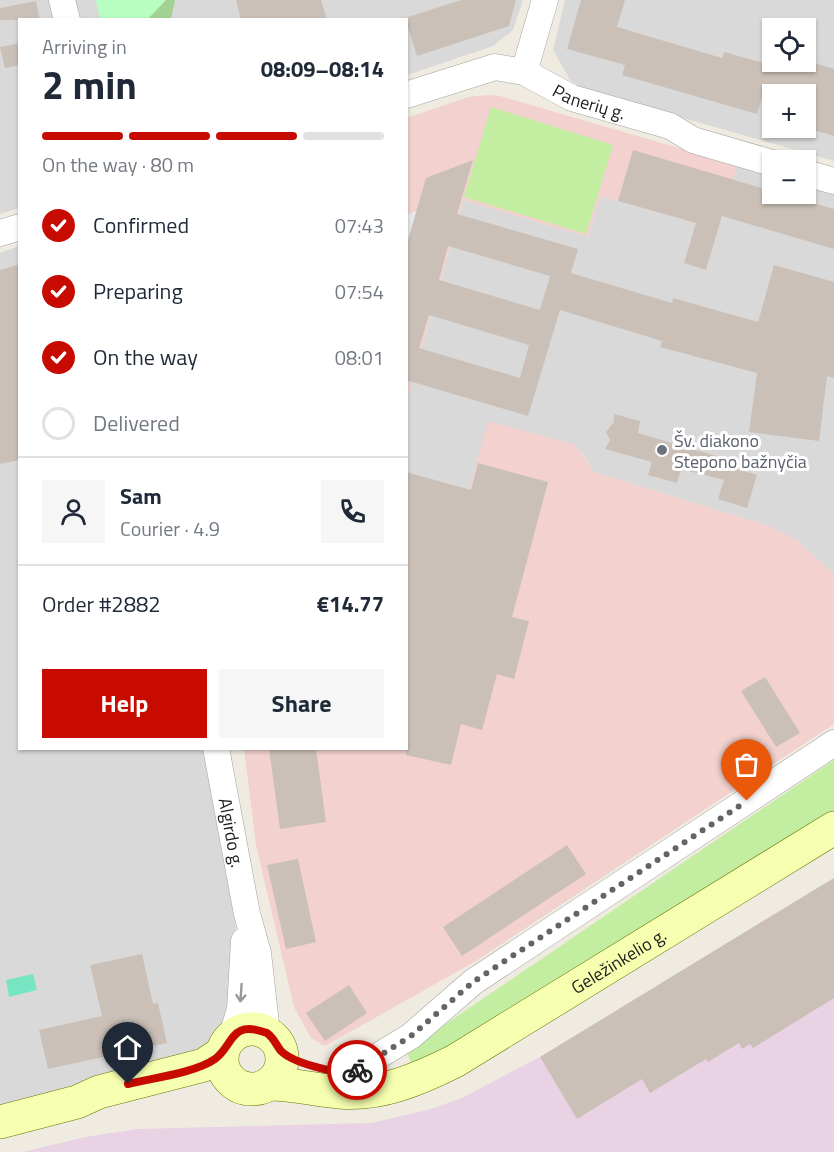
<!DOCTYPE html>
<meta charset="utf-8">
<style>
:root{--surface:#fff;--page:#f6f6f7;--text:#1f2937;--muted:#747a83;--line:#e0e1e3;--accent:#c80b00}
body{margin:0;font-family:"Titillium Web",sans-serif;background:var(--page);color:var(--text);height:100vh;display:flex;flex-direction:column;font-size:22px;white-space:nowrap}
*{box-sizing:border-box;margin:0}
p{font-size:20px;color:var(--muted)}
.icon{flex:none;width:33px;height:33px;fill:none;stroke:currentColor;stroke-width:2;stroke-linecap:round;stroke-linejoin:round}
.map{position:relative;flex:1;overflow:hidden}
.drawer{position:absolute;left:18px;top:18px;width:390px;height:732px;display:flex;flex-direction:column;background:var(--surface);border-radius:0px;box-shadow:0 2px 4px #0004}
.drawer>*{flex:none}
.tools{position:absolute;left:762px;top:18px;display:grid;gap:12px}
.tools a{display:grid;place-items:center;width:54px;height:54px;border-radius:0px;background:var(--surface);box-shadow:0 2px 4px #0004;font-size:30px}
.pin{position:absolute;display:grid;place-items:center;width:51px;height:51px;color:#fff;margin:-62px -26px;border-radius:50% 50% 50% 0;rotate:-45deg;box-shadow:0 0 6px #0007}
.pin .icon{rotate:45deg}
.courier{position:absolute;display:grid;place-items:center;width:60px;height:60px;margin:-30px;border:4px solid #c80b00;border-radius:50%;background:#fff;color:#222;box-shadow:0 2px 8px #0007}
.summary em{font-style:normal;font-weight:700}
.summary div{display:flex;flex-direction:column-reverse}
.summary{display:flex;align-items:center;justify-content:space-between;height:102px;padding:0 24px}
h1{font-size:39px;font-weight:700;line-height:45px}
.bar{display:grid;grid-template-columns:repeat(4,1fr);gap:9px 6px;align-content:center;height:72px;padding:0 24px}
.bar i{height:8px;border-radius:4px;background:var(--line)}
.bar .current{background:var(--accent)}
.bar p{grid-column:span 4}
.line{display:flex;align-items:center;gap:15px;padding:0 24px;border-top:2px solid var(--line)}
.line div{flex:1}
.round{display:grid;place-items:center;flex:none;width:63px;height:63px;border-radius:0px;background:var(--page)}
ol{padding:0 24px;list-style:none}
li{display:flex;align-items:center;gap:18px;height:66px}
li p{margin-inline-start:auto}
li .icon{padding:6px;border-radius:50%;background:var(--accent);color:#fff;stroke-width:4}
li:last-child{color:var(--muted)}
li i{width:33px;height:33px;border:3px solid var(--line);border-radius:50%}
.primary-button{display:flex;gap:12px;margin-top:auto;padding:12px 24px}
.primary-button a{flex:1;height:69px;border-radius:0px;background:var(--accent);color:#fff;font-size:24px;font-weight:700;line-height:69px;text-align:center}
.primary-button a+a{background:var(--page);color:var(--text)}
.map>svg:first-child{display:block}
.residential{fill:#dad9d9;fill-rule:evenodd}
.commercial{fill:#f2d1ce}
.industrial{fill:#e8d2e3}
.grass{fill:#c3eea1}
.forest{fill:#a1d292}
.park{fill:#b8fec2}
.pitch{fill:#77e5c1}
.parking{fill:#e8e8e8}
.building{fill:#cbc0b7;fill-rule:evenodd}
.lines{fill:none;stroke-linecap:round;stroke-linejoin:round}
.minor-casing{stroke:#a3a3a3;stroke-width:27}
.secondary-casing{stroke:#637600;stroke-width:34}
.minor{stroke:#fff;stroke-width:26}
.secondary{stroke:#f6ffaf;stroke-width:33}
.oneway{stroke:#999}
.done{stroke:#666461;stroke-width:6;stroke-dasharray:0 10.8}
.route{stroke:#c80b00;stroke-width:8}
.worship-dot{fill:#6b7280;stroke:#fff;stroke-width:2}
.labels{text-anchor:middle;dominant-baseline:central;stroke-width:6;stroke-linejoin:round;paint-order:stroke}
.street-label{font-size:18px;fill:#1c1c1c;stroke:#fff}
.worship-label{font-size:18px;fill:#5b616d;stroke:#fff;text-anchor:start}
</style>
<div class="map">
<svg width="834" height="1152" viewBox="0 0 834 1152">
<rect width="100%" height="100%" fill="#efebe1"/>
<path class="residential" d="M 0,0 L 53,0 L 57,19 L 20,20 L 19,208 L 0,214 Z
M 72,0 L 523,0 L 513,30 L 493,46 L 407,75 L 406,20 L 76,19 Z
M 565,0 L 834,0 L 834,161 L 585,90 L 570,80 L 553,50 ZM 772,28 L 806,28 L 806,62 L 772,62 ZM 772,94 L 806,94 L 806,128 L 772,128 Z
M 737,165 L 772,176 L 772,194 L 806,194 L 806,185 L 834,193 L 834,574 L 796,540 L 772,527 L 594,472 L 582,453 L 407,716 L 407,400 L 463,200 L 588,237 L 600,196 L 618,201 L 696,223 L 706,270 Z
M 19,246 L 20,748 L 205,749 L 235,917 L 236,943 L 230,1015 L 202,1055 L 0,1112 L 0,253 Z"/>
<path class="commercial" d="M 489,95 L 500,96 L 737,165 L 733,179 L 706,270 L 684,263 L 696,223 L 618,201 L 600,196 L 588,237 L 463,200 L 407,400 L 407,118 L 468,97 Z
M 488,421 L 576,445 L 594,472 L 772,527 L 796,540 L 834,574 L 834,724 L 476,961 L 325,1046 L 311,1038 L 294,1007 L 256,845 L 244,749 L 406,748 L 407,716 Z"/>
<path class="industrial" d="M 834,878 L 834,1152 L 23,1152 L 85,1137 L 138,1129 L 372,1123 L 431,1109 L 462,1098 L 540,1057 Z"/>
<path class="grass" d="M 491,107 L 613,145 L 586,234 L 464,197 Z
M 834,760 L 834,815 L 475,1036 L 413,1067 L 406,1051 Z"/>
<path class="forest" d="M 123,0 L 175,0 L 171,19 L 117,20 Z"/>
<path class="park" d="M 96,0 L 166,0 L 147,20 L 100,19 Z"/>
<path class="pitch" d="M 33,974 L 37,990 L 9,997 L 6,980 Z"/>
<path class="parking" d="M 417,211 L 407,247 L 407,214 Z"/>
<path class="building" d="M 236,0 L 321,0 L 327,20 L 241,20 Z
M 461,0 L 516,0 L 509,26 L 417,56 L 405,18 Z
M 581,0 L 625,0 L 617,27 L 722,58 L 724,52 L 796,72 L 799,62 L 811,62 L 834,69 L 834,136 L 806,128 L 806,94 L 763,94 L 757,114 L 622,75 L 625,65 L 567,49 Z
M 36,1 L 40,20 L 0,20 L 0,8 Z
M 20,43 L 20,65 L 5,68 L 0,47 Z
M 633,150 L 772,191 L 772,194 L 782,194 L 834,209 L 834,249 L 722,216 L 706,270 L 684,263 L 696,223 L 618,201 Z
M 473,160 L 457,214 L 578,249 L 571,273 L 672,303 L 673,298 L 758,322 L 774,265 L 834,282 L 834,378 L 827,376 L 819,441 L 749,432 L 757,373 L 660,347 L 662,341 L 560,310 L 528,416 L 406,380 L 406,247 L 426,178 ZM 448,246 L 550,276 L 540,310 L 439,280 ZM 429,315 L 529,345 L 520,378 L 419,348 Z
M 20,264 L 20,460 L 0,464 L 0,270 Z
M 614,414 L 640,421 L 638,433 L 740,463 L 738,469 L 757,475 L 747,508 L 718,499 L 724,480 L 681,469 L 677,483 L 648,475 L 652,462 L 605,449 L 610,440 L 606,432 L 614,422 Z
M 478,463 L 548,482 L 512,617 L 529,621 L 514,679 L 497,674 L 482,730 L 461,724 L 451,765 L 406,755 L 406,472 L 471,490 Z
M 765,677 L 800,733 L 776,747 L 741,691 Z
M 269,748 L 316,748 L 326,822 L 280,829 Z
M 567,845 L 586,874 L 462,956 L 443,927 Z
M 298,859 L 316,942 L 286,949 L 267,865 Z
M 834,878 L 834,998 L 753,1048 L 750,1044 L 742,1049 L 739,1043 L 708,1062 L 706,1059 L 650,1093 L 642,1079 L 577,1119 L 540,1057 Z
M 142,954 L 153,1004 L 158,1003 L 167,1043 L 48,1069 L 39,1030 L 102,1016 L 90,965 Z
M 349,985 L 367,1013 L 325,1041 L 306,1013 Z"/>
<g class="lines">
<defs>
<g id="minor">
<path d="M 62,0 L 67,20"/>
<path d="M 524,72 L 545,0"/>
<path id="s1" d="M 406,95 L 495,67 L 524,72 L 572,98 L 670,126 L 693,140 L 772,163"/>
<path d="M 806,173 L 834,181"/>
<path d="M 0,233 L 20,227"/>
<path id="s2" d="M 216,748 L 247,914 L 258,953 L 267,1033"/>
<path d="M 232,1036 L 240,1009 L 244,941"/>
<path d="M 350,1073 L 411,1036 L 473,982 L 834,743"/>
</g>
<g id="secondary">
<circle cx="252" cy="1059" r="30"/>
<path id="s3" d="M 269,1084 C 293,1084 315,1090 339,1092 C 380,1096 419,1079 455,1061 L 834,828"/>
<path d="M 0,1122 L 77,1102 L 99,1092 L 204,1065 L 222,1053"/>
</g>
</defs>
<use href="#minor" class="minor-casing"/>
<use href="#secondary" class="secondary-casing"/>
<use href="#minor" class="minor"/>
<use href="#secondary" class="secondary"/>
</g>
<defs><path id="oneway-shaft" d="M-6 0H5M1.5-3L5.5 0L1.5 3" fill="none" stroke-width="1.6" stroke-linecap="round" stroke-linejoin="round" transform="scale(1.5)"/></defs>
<use class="oneway" href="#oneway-shaft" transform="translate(241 993) rotate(94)"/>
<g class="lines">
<path class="done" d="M 357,1070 L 411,1036 L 473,982 L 747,801"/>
<path class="route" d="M 128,1084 C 152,1078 195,1073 215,1059 C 234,1045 230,1019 267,1033 C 274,1038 276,1045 281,1051 C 293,1063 343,1077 357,1070"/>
</g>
<circle class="worship-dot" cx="662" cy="450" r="6"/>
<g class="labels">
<g class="street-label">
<text stroke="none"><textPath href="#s1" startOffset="195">Panerių g.</textPath></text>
<text stroke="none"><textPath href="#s2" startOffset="86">Algirdo g.</textPath></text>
<text stroke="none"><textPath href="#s3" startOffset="384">Geležinkelio g.</textPath></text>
</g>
<g class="worship-label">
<text x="674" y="440">Šv. diakono<tspan x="674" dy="21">Stepono bažnyčia</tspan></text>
</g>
</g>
</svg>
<div class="tools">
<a><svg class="icon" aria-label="locate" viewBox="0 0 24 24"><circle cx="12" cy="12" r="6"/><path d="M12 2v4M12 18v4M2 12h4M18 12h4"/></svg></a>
<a>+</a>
<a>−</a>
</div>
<div class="pin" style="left:747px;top:801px;background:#ea580c"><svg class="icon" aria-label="bag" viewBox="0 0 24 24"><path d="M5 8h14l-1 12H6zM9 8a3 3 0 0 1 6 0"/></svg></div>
<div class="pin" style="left:128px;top:1084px;background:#1f2937"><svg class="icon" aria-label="home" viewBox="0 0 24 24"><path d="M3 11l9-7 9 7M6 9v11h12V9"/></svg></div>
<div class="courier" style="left:357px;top:1070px"><svg class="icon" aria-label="bike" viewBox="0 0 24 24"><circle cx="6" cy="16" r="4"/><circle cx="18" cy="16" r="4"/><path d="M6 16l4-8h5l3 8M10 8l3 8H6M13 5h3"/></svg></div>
<section class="drawer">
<div class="summary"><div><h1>2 min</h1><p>Arriving in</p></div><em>08:09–08:14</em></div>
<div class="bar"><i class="current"></i><i class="current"></i><i class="current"></i><i></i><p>On the way · 80 m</p></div>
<ol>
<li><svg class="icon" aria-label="check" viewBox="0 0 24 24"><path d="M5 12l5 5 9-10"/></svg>Confirmed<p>07:43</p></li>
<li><svg class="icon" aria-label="check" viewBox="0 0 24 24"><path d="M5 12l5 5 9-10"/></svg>Preparing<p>07:54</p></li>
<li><svg class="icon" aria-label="check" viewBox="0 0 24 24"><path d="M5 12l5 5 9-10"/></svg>On the way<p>08:01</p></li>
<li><i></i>Delivered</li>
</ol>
<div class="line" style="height:108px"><a class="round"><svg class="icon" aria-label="person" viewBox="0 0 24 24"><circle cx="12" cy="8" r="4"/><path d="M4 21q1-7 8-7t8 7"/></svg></a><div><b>Sam</b><p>Courier · 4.9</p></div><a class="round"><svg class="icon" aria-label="phone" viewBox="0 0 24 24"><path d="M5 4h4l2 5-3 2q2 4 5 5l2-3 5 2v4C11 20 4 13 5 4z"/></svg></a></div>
<div class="line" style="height:78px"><div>Order #2882</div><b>€14.77</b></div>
<div class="primary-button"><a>Help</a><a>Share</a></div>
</section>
</div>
